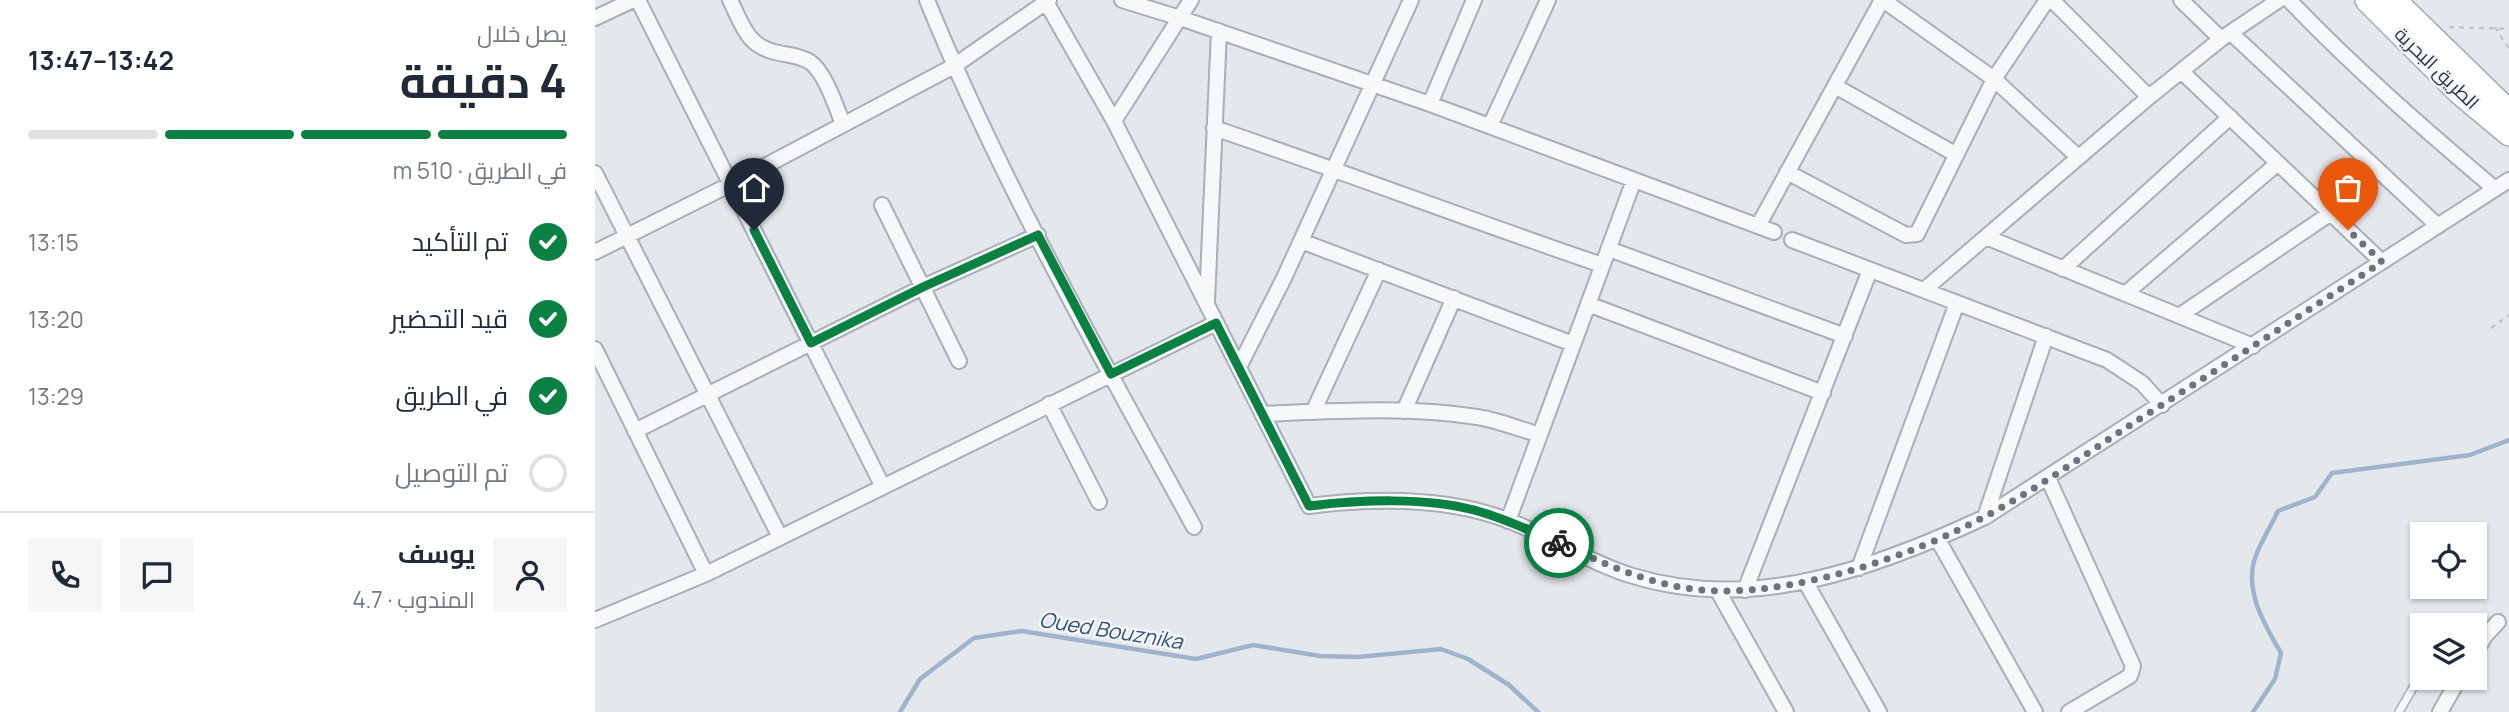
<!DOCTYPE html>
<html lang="ar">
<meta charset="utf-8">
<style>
:root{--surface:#fff;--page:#f6f6f7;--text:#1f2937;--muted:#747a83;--line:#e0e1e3;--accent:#0b8043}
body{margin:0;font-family:Manrope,Cairo,sans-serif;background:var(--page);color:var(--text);direction:rtl;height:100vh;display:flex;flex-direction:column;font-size:26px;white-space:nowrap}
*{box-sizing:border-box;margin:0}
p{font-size:23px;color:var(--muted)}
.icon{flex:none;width:38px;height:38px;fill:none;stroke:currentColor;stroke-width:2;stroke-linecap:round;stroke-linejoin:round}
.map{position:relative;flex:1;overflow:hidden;direction:ltr}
.details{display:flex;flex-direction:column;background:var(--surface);width:595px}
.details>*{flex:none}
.tools{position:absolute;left:1815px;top:522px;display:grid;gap:14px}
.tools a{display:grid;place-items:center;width:77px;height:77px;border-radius:0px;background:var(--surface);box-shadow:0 2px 5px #0004;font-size:35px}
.pin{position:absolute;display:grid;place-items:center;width:60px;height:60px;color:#fff;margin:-72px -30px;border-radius:50% 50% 50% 0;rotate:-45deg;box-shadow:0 0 7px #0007}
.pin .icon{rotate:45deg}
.courier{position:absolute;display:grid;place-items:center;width:70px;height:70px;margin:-35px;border:5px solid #0b8043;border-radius:50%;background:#fff;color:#222;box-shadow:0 2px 9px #0007}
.headline em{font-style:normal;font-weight:700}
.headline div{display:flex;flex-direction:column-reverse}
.headline{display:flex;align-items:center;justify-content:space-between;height:119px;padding:0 28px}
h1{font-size:46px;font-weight:700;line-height:52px}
.bar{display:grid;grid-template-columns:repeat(4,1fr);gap:10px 7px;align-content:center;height:84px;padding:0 28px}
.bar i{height:9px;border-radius:5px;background:var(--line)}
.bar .current{background:var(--accent)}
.bar p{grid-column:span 4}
.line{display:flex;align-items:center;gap:18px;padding:0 28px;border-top:2px solid var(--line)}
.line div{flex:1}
.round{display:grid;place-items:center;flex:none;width:74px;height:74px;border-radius:0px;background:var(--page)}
ol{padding:0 28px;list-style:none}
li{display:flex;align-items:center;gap:21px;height:77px}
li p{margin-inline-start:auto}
li .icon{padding:7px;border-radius:50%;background:var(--accent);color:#fff;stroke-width:4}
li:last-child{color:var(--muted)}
li i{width:38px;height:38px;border:4px solid var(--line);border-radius:50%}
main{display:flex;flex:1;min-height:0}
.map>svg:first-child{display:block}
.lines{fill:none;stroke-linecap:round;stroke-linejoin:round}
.stream{stroke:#9fb4cc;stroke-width:4.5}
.lane-casing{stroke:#a9aeb7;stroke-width:10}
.street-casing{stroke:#a9aeb7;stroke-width:18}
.primary-casing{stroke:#a3abb8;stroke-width:26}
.path{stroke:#c2c5cb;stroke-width:2.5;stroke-dasharray:5 5;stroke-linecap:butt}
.lane{stroke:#f7f8fa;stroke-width:7}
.street{stroke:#f7f8fa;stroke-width:14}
.primary{stroke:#fff;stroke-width:23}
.done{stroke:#6c737f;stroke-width:7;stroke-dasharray:0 12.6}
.route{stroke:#0b8043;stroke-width:9}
.labels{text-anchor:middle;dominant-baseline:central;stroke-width:5;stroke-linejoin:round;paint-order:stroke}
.street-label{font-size:19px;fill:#2b3445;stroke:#f4f6f9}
.water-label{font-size:21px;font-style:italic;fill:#34527a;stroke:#f4f6f9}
</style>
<main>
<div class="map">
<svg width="1914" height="712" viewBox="0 0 1914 712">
<rect width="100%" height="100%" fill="#e4e7ec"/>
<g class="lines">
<path class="stream" d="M 305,712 L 325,679 L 379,638 L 427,631 L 601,659 L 658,645 L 725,656 L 763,657 L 846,649 L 873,659 L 914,685 L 943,712
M 1658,712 L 1680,679 L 1686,653 C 1669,624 1648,589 1661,555 C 1667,540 1676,526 1683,511 L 1720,497 L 1737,473 L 1875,455 L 1914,440"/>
<defs>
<path id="lane" d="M 1804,712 L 1827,672"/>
<path id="street" d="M 43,0 L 288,487
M 135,0 C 148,26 152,47 184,53 C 194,55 206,56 215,62 C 230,72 241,107 248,124
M 332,0 C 406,182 505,355 599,527
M 527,0 L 585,18 L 835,104 L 1179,232
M 1288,0 L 1399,79 L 1483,157
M 1457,0 L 1554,97
M 1586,0 L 1626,39
M 1694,0 C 1759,68 1829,129 1900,189
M 451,2 L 519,121 L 714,506 C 778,498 851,497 912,520 C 955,536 995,563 1038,576 C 1159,613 1281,568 1390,517 L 1914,180
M 0,18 L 38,0
M 1636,33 L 1843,226
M 1586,71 L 1787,262
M 1240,86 L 1360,154
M 835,104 L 879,0
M 519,121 L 596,0
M 895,126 L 953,0
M 619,128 C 749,172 878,221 1007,265
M 1192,172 L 1311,235 L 1322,234 L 1399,79 L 1452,0
M 0,173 L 185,537
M 287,205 L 364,361
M 1163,226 L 1287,0
M 1391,237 L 1658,346
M 1197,240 L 1512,360 L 1547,383 L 1567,405
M 706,241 L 978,344
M 1014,249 L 1250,336
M 0,252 L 136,184 L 359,66 L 454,0
M 1468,269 L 1635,117
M 1329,290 L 1554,97 L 1626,39 L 1684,0
M 1530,294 L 1683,163
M 612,301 L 624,31
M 993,304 L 1228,393
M 1584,316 L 1736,213
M 0,349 L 111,574
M 644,367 L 689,278 L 816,0
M 454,404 L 504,502
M 809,411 L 859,298
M 718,412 L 784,270
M 667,414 C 739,411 812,406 882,417 C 903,420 924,429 945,435
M 40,431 L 328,287 L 443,235
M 1453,478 L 1538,666 L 1535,676 L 1474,712
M 1390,517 L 1451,336
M 913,521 L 1039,180
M 1342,538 L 1440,712
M 1264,568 L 1362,303
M 1210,581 L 1284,712
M 1150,590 L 1275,270
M 1123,591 L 1191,712
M 0,620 L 111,574 L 621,323
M 1880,653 L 1890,636 L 1903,622
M 1845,712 L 1865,677"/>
<path id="primary" d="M 1772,0 L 1865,93 L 1914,134
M 1799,0 L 1914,112"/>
</defs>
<use href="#lane" class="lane-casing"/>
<use href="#street" class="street-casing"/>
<use href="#primary" class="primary-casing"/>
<path class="path" d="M 1854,27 L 1914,29
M 1900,27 L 1914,49
M 1896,328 L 1914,315"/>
<use href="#lane" class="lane"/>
<use href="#street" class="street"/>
<use href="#primary" class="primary"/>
</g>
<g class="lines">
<path class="done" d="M 964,543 C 1016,567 1066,590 1125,591 C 1208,592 1317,556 1389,517 C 1444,488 1495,451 1546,418 C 1627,367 1707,314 1787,262 L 1753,230"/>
<path class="route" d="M 159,230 L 216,343 L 328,287 L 443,235 L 516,374 L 621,323 L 714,506 C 763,500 831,497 879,510 C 909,518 936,531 964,543"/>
</g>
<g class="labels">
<g class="street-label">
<text transform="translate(1842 68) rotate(44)">الطريق البحرية</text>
</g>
<g class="water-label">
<text transform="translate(516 630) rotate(9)">Oued Bouznika</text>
</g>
</g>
</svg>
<div class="tools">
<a><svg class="icon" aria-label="locate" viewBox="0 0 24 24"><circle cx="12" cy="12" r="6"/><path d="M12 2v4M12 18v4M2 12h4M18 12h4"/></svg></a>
<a><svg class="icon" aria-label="layers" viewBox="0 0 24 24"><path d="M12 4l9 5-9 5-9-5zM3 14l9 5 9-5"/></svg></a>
</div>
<div class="pin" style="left:1753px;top:230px;background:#ea580c"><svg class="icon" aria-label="bag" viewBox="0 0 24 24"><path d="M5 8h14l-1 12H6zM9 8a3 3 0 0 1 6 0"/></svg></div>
<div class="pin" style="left:159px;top:230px;background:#1f2937"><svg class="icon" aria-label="home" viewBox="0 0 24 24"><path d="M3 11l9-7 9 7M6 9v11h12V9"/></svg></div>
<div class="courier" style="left:964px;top:543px"><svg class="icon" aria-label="bike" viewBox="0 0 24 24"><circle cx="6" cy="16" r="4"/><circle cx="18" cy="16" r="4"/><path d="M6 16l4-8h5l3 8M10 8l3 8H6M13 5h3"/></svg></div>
</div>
<section class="details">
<div class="headline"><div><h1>4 دقيقة</h1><p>يصل خلال</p></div><em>13:42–13:47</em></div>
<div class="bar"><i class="current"></i><i class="current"></i><i class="current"></i><i></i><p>في الطريق · 510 m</p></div>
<ol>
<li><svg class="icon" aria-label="check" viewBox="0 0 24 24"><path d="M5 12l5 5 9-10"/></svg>تم التأكيد<p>13:15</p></li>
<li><svg class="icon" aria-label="check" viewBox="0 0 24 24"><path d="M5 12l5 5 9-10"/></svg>قيد التحضير<p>13:20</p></li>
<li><svg class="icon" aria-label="check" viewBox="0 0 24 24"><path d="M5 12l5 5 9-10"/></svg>في الطريق<p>13:29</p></li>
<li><i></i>تم التوصيل</li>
</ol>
<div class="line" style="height:126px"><a class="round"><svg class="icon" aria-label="person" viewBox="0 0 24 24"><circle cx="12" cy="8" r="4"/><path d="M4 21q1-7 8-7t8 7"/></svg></a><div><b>يوسف</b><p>المندوب · 4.7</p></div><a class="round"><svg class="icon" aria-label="chat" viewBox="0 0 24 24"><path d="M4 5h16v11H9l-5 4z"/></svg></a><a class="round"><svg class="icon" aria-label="phone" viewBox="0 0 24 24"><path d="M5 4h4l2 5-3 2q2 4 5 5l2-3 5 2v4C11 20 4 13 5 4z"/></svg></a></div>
</section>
</main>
